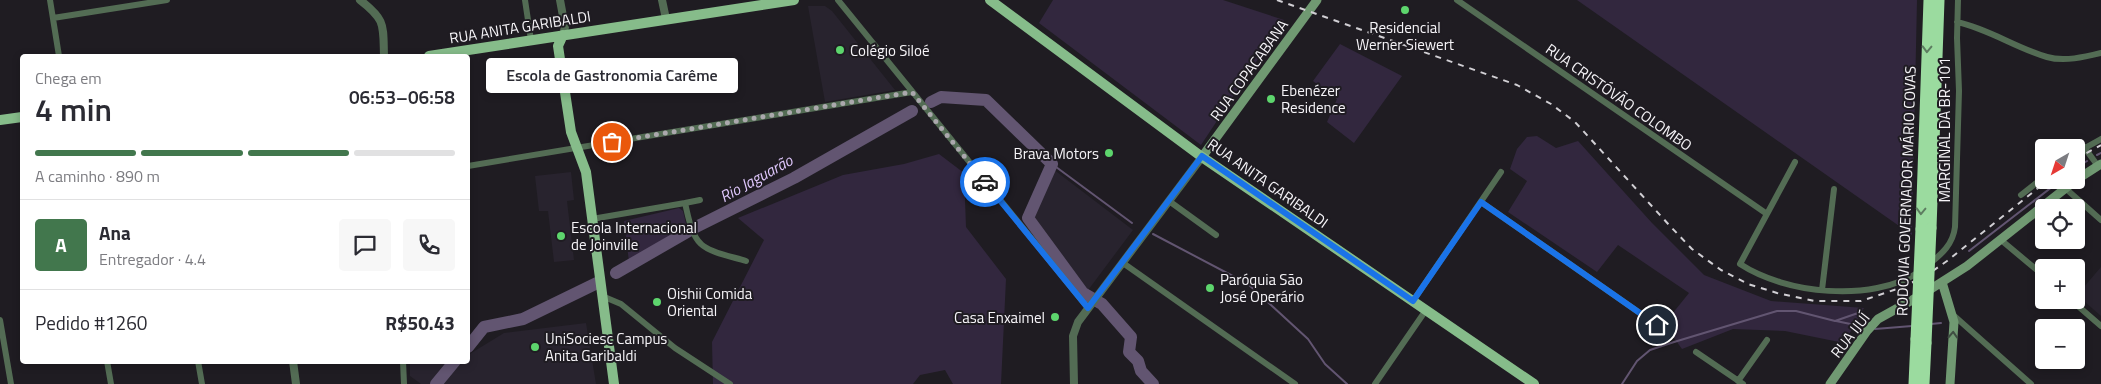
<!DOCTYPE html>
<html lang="pt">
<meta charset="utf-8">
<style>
:root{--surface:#fff;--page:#f7f7f7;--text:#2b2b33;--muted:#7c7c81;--line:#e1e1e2;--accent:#42774d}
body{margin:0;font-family:"Titillium Web",sans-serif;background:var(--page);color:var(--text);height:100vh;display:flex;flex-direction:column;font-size:19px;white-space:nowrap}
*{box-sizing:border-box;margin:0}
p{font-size:16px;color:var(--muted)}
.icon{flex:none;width:28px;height:28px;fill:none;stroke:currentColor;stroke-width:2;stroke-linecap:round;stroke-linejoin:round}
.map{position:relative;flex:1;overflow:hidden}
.side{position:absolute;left:20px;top:54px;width:450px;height:310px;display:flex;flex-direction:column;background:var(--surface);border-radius:5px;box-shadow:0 2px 8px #0003}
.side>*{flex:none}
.needle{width:32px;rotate:219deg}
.buttons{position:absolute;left:2035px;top:139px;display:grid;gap:10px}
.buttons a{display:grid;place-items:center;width:50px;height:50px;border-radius:5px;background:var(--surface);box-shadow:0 2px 8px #0003;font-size:25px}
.pin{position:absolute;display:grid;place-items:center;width:42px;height:42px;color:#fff;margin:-21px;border:2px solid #fff;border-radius:50%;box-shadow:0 1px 5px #0007}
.courier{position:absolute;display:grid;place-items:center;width:50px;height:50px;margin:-25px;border:4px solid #1a73e8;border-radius:50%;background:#fff;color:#222;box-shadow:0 1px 6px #0007}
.bubble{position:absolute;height:35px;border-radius:5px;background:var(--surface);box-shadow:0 2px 8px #0003;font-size:16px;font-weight:600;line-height:35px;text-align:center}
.overview em{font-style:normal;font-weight:600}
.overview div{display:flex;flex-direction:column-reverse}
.overview{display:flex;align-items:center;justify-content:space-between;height:85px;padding:0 15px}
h1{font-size:32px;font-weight:600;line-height:38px}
.bar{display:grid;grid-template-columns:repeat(4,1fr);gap:8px 5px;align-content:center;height:60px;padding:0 15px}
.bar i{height:6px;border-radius:4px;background:var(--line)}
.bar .current{background:var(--accent)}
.bar p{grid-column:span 4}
.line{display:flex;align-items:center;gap:12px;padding:0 15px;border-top:1px solid var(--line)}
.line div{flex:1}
.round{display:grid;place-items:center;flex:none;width:52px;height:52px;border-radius:5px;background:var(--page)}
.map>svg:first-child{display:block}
.built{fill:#28232e}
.green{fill:#32273e}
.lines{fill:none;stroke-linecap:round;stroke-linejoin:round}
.stream{stroke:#625571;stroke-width:2}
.river{stroke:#625571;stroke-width:12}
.minor{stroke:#536c54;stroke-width:6}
.tertiary{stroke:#536c54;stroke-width:8}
.secondary{stroke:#709972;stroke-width:9}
.primary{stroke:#86bc8a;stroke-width:10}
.motorway{stroke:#9bdb9f;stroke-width:11}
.rail{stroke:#d1cfd4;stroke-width:2;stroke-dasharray:6 6;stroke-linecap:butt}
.motorway-bridge{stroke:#9bdb9f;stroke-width:11}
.oneway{stroke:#5d7c60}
.oneway2{stroke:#3f4e42}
.done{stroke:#aba8ad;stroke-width:5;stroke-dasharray:0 9}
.route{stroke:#1a73e8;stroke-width:6}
.poi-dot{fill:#5dd56d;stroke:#1f1c22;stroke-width:2}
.labels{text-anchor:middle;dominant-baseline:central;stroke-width:4;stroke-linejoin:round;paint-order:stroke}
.street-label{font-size:15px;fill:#f6f4f8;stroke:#1f1c22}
.poi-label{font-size:15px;fill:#f6f4f8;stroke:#1f1c22;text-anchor:start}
.water-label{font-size:16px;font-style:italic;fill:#dfc7fc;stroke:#1f1c22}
</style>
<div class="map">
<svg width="2101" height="384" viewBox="0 0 2101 384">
<rect width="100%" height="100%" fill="#1f1c22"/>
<path class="built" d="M 808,6 L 825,6 L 832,11 L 895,90 L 825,102 Z
M 1053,169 L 1133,230 L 1086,293 L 1031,218 Z
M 571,172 L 574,200 L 567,201 L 574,260 L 554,262 L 548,211 L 539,211 L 535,176 Z
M 2101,267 L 2101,316 L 2077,295 Z
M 586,323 L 596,384 L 421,384 L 410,376 L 410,361 L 468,361 L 468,355 L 504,333 Z"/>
<path class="green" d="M 1053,0 L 1223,0 L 1284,20 L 1201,145 L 1039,23 Z
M 1577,0 L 1917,0 L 1912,235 Z
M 1340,44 L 1402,76 L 1354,143 L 1327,122 L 1337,99 L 1313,81 Z
M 1537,136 L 1556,148 L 1578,141 L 1652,223 L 1704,275 L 1771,301 L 1864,308 L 1844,343 L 1785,331 L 1733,329 L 1682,349 L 1664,324 L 1689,293 L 1618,245 L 1597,272 L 1508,212 L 1527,181 L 1510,169 L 1517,149 L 1527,137 Z
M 939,154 L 964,173 L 966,227 L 1006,279 L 1001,384 L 953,384 L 945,370 L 920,375 L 913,384 L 713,384 L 712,342 L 764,240 L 738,218 L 843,175 L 904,164 Z
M 679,208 L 683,211 L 686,224 L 629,262 L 624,221 Z"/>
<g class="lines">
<path class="stream" d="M 2097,155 L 2101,153
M 1052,164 L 1132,223
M 2076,168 L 2087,161
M 1153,234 L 1248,284 L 1308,339 L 1325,364 L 1347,384
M 1969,251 L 2061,180
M 1836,321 L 1865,327
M 1931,324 L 1941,323
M 1875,329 L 1912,326
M 1622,384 L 1637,361 L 1650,350 L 1674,342 L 1777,311 L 1796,311 L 1835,321 L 1858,313"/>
<path class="river" d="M 931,102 L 941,97 L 986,100 L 1052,164 L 1028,218 L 1083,293 L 1102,304 L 1131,337 L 1129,352 L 1138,361 L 1141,371 L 1153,384
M 616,273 L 694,228 L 794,178 L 912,111
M 468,347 L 484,327 L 523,319 L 597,283
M 436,384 L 455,361"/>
<path class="minor" d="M 50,0 L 59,56
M 525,0 L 531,40
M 838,0 L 1088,308
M 1457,0 L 1767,214
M 53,18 L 167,0
M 1957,22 C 1989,29 2016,48 2047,57 C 2064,62 2085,57 2101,53
M 2084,147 L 2098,166
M 2076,153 L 2101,139
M 1795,162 L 1740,264 C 1786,294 1871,303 1919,272
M 468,166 L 912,92
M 2065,188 L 2101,220
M 2021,195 L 2044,177
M 1169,201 L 1216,235
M 1481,202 L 1657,325
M 685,203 L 700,200
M 592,219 L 685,203 C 688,215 691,235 701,244 C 710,253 734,257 746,261
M 2001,240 L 2044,276
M 1123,263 L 1295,384
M 1929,264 C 1942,254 1953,244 1955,227 L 1959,91 L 1957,38 L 1958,0
M 1822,290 L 1834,189
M 602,296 L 621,304 L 675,348 L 730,384
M 2071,300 L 2101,326
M 1413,301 L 1501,172
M 1952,314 L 2031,384
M 0,320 L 11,384
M 1696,352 L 1743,384
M 107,361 L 111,384
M 198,361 L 202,384
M 403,361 L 404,384
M 1738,381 L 1767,340
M 1375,384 L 1426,310"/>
<path class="tertiary" d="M 360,0 C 386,20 383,25 384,56
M 560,0 L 565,27 L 563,35
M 662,0 L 666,19
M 293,361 L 296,384
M 1074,384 L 1073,336 L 1078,322 L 1202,157"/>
<path class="secondary" d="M 1202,157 L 1317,0
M 1942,282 L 1954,322 L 1950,384
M 1830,384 L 1867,331 L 1878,319 L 1923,294 L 1967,266 L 2076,180 L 2101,164"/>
<path class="primary" d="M 990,0 L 1202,157 L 1534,384
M 563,35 L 558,46 L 571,132 L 586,172 L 614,384
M 429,56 L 794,0
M 0,120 L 22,117"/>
<path class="motorway" d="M 1931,228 L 1939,0
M 1921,229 L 1929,0
M 1914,384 L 1916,339
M 1924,384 L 1926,343"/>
<path class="rail" d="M 1277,0 L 1517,85 L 1551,104 L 1575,122 L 1670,226 L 1692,249 L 1721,270 L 1748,284 L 1777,293 L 1815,301 L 1861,301 L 1900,288 L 1924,277 L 1947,261 L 2048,180
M 2076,159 L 2101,145"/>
<path class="motorway-bridge" d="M 1916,339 L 1921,229
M 1926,343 L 1931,228"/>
</g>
<defs><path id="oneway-chevron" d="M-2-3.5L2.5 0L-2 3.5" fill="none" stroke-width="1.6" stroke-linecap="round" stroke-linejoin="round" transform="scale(1.25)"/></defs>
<g class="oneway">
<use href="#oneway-chevron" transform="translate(1927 49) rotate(92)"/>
<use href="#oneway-chevron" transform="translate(1921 211) rotate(92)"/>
</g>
<use class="oneway2" href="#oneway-chevron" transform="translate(1953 335) rotate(-87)"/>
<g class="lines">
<path class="done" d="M 612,142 L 912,92 L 985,182"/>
<path class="route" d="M 985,182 L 1088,308 L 1202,156 L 1413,301 L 1481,202 L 1657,325"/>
</g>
<g class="poi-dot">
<circle cx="1405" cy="10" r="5"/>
<circle cx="840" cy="50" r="5"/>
<circle cx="1271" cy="99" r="5"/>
<circle cx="1109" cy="153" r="5"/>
<circle cx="561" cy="236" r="5"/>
<circle cx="1210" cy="288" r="5"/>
<circle cx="657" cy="302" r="5"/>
<circle cx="1055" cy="317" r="5"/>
<circle cx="535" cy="347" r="5"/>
</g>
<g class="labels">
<g class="street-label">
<text transform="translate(520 27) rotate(-9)">RUA ANITA GARIBALDI</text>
<text transform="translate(1249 70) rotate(-54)">RUA COPACABANA</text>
<text transform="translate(1619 97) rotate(35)">RUA CRISTÓVÃO COLOMBO</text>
<text transform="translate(1944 130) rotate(-90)">MARGINAL DA BR-101</text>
<text transform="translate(1268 183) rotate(35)">RUA ANITA GARIBALDI</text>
<text transform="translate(1906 191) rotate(-88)">RODOVIA GOVERNADOR MÁRIO COVAS</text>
<text transform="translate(1850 335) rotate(-52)">RUA IJUÍ</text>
</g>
<g class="poi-label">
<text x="1405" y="27" text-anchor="middle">Residencial<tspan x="1405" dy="17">Werner Siewert</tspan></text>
<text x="850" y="50">Colégio Siloé</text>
<text x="1281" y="90">Ebenézer<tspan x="1281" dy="17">Residence</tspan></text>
<text x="1099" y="153" text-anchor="end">Brava Motors</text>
<text x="571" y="227">Escola Internacional<tspan x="571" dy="17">de Joinville</tspan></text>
<text x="1220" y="279">Paróquia São<tspan x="1220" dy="17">José Operário</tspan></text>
<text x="667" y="293">Oishii Comida<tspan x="667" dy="17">Oriental</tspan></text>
<text x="1045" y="317" text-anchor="end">Casa Enxaimel</text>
<text x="545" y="338">UniSociesc Campus<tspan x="545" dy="17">Anita Garibaldi</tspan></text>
</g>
<g class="water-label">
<text transform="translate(756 178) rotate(-29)">Rio Jaguarão</text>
</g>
</g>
</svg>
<div class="buttons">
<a><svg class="needle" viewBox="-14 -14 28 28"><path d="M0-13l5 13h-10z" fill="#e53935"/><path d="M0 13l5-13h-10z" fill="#7c7c81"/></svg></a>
<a><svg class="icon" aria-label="locate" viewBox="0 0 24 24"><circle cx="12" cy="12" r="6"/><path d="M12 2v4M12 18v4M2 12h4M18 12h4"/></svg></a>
<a>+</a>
<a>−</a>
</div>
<div class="pin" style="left:612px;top:142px;background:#ea580c"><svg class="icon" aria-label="bag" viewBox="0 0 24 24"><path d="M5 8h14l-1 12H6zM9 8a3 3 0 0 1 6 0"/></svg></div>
<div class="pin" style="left:1657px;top:325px;background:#1f2937"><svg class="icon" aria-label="home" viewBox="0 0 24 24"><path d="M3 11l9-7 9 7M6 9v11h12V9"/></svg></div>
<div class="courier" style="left:985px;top:182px"><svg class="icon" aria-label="car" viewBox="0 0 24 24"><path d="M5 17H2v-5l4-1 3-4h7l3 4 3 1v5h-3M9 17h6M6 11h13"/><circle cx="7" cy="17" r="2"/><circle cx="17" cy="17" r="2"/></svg></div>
<div class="bubble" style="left:486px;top:58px;width:252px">Escola de Gastronomia Carême</div>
<section class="side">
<div class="overview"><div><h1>4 min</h1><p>Chega em</p></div><em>06:53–06:58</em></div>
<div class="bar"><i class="current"></i><i class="current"></i><i class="current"></i><i></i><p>A caminho · 890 m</p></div>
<div class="line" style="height:90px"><b class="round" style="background:var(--accent);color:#fff">A</b><div><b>Ana</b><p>Entregador · 4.4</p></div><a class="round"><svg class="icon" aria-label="chat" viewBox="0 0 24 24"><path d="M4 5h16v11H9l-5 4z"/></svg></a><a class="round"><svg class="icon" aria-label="phone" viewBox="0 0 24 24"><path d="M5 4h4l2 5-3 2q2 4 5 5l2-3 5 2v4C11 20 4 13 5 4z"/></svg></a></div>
<div class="line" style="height:65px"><div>Pedido #1260</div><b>R$50.43</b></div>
</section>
</div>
